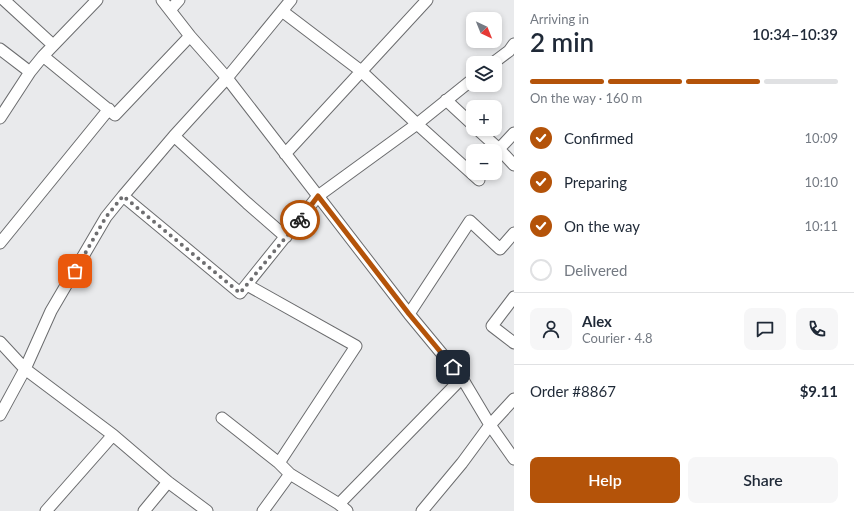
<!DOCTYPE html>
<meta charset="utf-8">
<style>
:root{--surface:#fff;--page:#f6f6f7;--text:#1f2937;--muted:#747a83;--line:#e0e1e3;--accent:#b45309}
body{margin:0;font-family:Lato,sans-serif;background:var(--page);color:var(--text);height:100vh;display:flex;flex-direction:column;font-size:15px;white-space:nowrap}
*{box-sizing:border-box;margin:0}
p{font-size:13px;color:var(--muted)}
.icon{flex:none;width:22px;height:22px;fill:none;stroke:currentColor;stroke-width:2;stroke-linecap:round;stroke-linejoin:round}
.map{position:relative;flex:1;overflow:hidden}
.panel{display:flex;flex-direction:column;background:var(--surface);width:340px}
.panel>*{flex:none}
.needle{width:26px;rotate:137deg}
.fabs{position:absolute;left:466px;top:12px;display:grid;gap:8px}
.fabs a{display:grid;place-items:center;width:36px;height:36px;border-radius:8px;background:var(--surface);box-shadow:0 2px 6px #0003;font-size:20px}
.pin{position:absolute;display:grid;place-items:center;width:34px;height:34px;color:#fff;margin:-17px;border-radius:8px;box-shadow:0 2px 6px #0006}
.courier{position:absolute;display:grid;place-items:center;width:40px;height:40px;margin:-20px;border:3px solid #b45309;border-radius:50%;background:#fff;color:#222;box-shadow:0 1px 5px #0007}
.summary em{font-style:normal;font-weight:600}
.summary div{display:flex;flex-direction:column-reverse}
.summary{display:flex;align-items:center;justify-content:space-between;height:68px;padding:0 16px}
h1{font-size:26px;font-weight:600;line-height:30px}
.bar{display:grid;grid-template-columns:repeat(4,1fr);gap:6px 4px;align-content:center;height:48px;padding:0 16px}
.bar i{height:5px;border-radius:3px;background:var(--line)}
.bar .on{background:var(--accent)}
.bar p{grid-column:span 4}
.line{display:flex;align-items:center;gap:10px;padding:0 16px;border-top:1px solid var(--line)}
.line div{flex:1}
.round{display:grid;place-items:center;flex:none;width:42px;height:42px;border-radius:8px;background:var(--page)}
ol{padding:0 16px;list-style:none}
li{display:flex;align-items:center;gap:12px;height:44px}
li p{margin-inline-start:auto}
li .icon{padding:4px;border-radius:50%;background:var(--accent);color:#fff;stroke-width:4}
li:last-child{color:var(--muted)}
li i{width:22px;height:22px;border:2px solid var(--line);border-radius:50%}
.cta{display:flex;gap:8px;margin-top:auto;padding:8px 16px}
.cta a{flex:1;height:46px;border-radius:8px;background:var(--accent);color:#fff;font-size:16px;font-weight:600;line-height:46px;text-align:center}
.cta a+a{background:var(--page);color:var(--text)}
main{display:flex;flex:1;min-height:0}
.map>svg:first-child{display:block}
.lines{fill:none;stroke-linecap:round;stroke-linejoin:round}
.minor-casing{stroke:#6b6c6e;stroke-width:13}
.minor{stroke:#fff;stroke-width:11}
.done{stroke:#6e6e70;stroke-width:4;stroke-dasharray:0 7.2}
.route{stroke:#b45309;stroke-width:5}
</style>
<main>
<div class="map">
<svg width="514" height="511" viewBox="0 0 514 511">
<rect width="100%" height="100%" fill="#e9eaec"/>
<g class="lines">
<defs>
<path id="minor" d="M 4,0 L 53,45
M 162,0 L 190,36 L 227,78 L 409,314 L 462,378 L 490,425 L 514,459
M 170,10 L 179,0
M 282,11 L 361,71 L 417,124 L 479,180
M 0,49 L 30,72 L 43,56 L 115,115 L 190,36
M 43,56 L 97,0
M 493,63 L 509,51 L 514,44
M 446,100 L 473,125
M 0,118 L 30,72
M 477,129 L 499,149 L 514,165
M 174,136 L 247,203 L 286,237
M 499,149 L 514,133
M 285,154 L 427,0
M 123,196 L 240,293 L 318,196 L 417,124 L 473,79
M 0,243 L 109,109
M 247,285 L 356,346 L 279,463
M 514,297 L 492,326 L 514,343
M 409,314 L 470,221 L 500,249 L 514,233
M 0,342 L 25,369 L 113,435 L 168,482 L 207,511
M 0,415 L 25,369 L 51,311 L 106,217 L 123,196 L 174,136 L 227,78 L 291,0
M 222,418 L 279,463 L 290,474 L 339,504 L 347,511
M 339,504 L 462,378
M 46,511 L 113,435
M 144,511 L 168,482
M 263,511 L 290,474
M 422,511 L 462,463 L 490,425 L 514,399"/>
</defs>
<use href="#minor" class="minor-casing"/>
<use href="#minor" class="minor"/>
</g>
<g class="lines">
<path class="done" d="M 75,271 L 106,217 L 123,196 L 240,293 L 300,220"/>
<path class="route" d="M 300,220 L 318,196 L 409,314 L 453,367"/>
</g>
</svg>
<div class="fabs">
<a><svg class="needle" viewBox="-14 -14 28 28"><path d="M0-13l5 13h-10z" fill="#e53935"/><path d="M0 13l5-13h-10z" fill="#747a83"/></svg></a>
<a><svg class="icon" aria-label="layers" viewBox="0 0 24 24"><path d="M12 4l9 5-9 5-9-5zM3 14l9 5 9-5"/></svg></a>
<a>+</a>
<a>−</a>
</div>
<div class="pin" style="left:75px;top:271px;background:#ea580c"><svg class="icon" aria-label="bag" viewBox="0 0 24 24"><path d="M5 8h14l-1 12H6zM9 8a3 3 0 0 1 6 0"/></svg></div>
<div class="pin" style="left:453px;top:367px;background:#1f2937"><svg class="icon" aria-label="home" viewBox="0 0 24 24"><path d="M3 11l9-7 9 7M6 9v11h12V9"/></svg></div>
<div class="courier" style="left:300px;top:220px"><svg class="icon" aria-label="bike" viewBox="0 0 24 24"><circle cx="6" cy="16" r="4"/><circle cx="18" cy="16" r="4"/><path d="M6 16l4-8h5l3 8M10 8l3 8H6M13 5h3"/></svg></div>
</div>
<section class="panel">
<div class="summary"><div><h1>2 min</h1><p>Arriving in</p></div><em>10:34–10:39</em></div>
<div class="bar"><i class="on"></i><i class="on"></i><i class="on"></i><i></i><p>On the way · 160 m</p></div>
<ol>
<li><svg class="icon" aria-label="check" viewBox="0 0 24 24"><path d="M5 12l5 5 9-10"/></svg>Confirmed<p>10:09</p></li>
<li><svg class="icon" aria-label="check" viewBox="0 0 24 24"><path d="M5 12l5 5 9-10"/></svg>Preparing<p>10:10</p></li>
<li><svg class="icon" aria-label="check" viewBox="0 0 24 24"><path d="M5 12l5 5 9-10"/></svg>On the way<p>10:11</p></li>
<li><i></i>Delivered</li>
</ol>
<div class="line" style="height:72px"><a class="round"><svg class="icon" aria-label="person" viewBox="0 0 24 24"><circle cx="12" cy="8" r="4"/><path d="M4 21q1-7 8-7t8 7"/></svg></a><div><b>Alex</b><p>Courier · 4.8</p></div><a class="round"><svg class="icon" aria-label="chat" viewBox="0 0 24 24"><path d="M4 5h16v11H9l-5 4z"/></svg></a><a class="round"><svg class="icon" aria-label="phone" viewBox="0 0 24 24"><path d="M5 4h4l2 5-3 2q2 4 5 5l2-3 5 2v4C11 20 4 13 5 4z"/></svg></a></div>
<div class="line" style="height:52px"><div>Order #8867</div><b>$9.11</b></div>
<div class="cta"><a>Help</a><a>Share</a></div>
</section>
</main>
